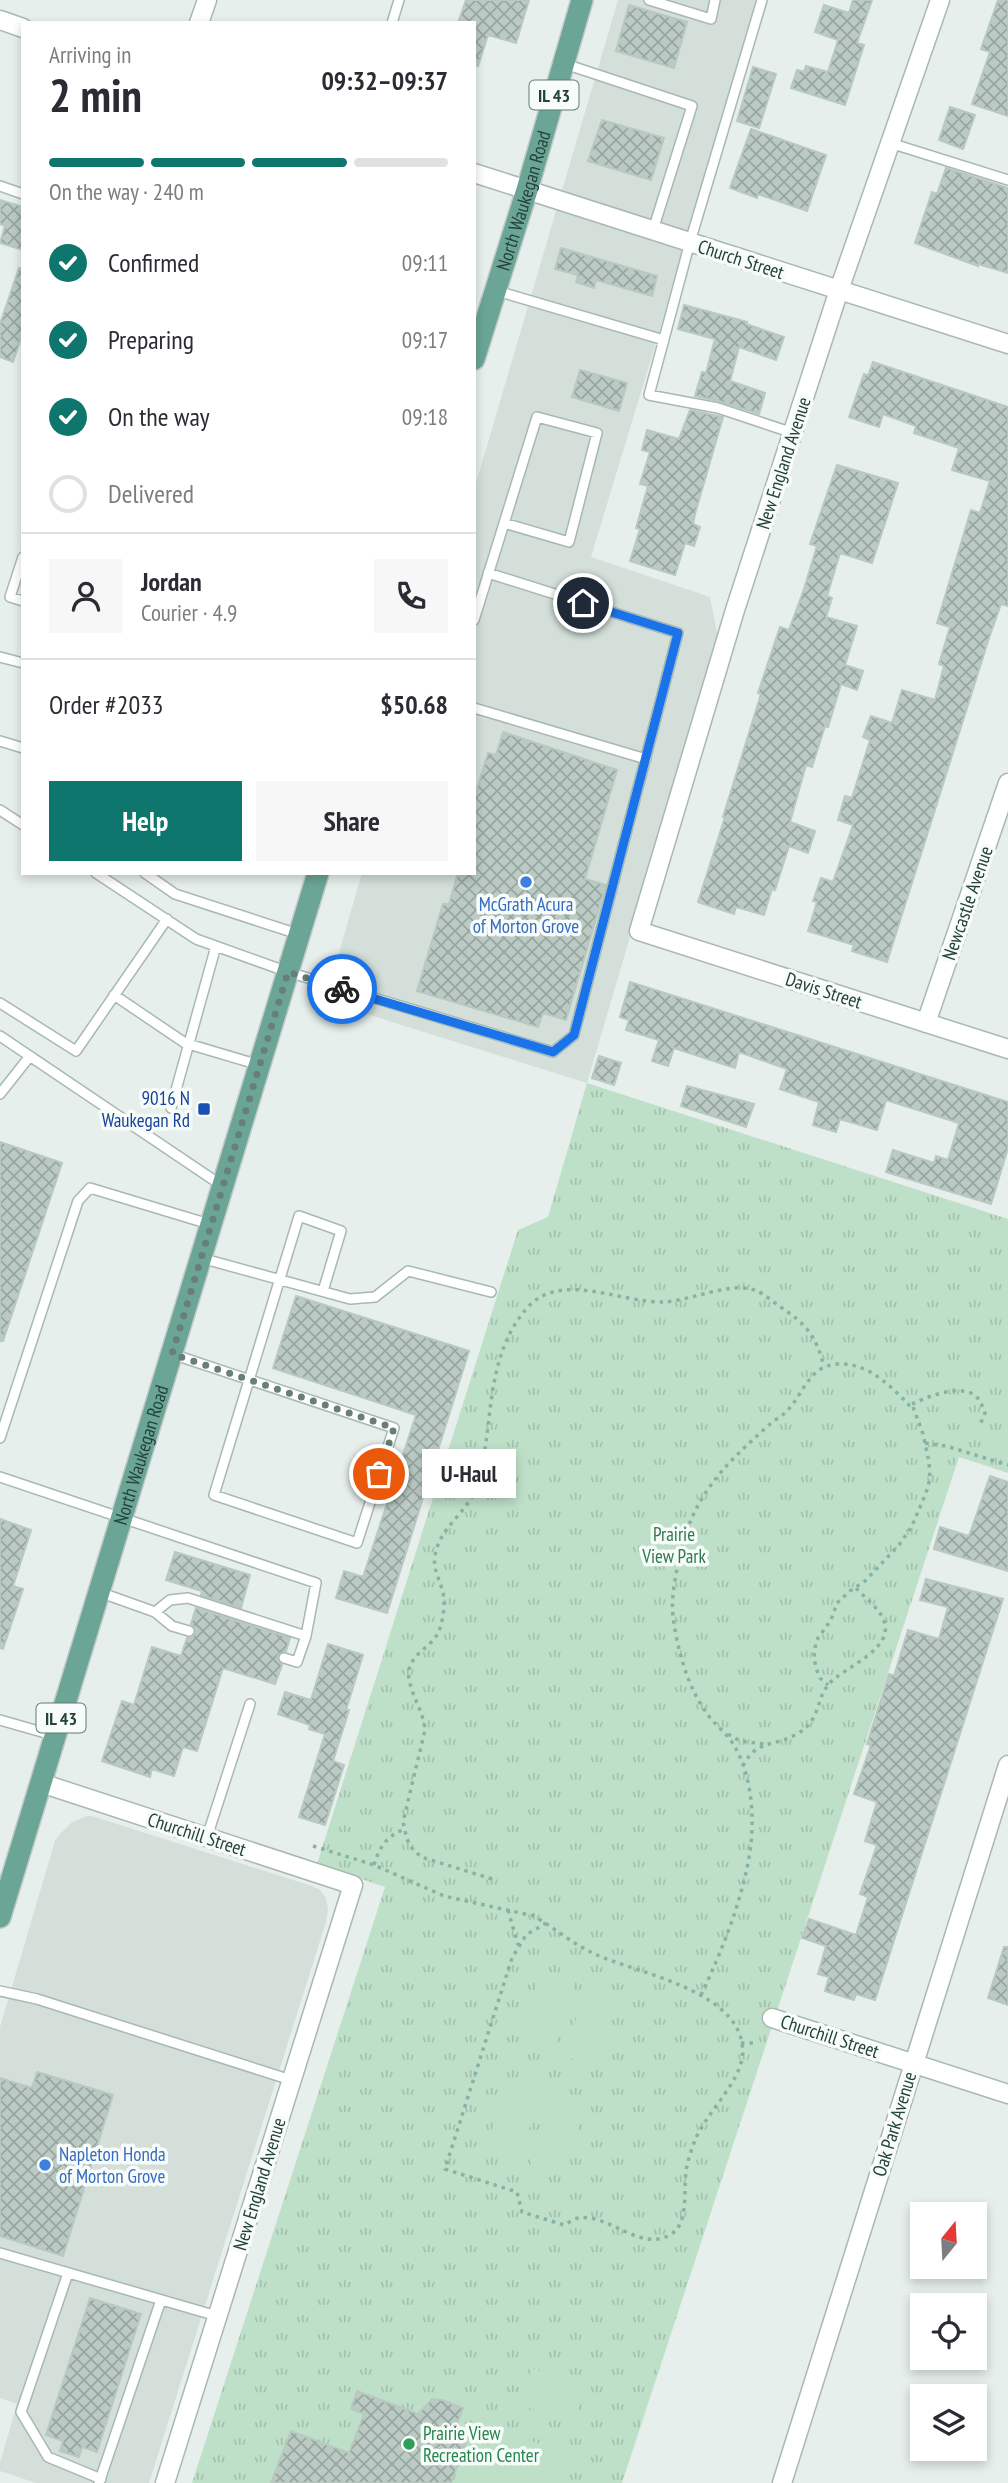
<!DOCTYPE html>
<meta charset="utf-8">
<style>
:root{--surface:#fff;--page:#f7f7f7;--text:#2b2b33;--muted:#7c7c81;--line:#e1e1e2;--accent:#0f766e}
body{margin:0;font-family:"PT Sans Narrow",sans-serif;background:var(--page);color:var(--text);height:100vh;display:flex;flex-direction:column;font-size:26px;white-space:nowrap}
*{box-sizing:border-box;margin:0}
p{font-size:23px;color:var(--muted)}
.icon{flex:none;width:38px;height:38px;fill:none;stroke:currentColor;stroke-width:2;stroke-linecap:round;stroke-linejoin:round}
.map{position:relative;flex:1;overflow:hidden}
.side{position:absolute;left:21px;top:21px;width:455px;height:854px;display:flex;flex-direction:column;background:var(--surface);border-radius:0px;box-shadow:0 4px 10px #0003}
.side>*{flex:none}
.needle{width:46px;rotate:18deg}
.controls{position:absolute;left:910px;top:2202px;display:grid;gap:14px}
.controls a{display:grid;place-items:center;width:77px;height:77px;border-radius:0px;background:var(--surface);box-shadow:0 4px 10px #0003;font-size:35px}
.pin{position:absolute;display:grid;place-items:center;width:60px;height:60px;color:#fff;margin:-30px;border:4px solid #fff;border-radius:50%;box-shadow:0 2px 7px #0007}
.courier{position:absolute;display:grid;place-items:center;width:70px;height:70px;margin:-35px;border:5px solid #1a73e8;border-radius:50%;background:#fff;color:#222;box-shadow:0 2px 9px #0007}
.bubble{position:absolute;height:49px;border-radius:0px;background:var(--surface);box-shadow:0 4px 10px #0003;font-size:23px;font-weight:700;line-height:49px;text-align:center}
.headline em{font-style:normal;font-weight:700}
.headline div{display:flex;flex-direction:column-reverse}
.headline{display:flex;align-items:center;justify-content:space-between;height:119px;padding:0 28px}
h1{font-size:46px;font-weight:700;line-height:52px}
.bar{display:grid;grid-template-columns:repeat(4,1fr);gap:10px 7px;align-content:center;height:84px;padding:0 28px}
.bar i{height:9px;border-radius:5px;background:var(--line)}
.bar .active{background:var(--accent)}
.bar p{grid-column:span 4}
.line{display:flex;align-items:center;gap:18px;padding:0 28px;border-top:2px solid var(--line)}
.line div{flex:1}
.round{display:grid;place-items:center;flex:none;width:74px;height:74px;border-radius:0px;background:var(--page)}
ol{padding:0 28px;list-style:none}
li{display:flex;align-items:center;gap:21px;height:77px}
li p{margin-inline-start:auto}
li .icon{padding:7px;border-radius:50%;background:var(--accent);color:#fff;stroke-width:4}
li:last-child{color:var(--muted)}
li i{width:38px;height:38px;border:4px solid var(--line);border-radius:50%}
.action{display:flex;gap:14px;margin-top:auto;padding:14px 28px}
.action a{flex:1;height:80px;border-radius:0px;background:var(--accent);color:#fff;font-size:28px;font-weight:700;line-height:80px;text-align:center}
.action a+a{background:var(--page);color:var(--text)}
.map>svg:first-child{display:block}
.built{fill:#d4dfda}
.grass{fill:url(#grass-tufts)}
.garden{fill:#bfe0c8}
.building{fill:url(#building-cross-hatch);stroke:#b8c9c2;stroke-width:2}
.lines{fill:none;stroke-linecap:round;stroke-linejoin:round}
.service-casing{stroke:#a8b8b2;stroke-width:12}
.minor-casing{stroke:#a8b8b2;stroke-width:21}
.primary-casing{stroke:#c2cac8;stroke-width:24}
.path{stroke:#86b3a5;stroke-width:3.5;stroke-dasharray:3.5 5;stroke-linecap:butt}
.service{stroke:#fff;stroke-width:9}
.minor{stroke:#fff;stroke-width:18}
.primary{stroke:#6aa596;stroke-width:21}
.done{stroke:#687f78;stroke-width:7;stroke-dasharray:0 12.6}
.route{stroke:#1a73e8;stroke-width:9}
.shop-dot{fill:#3f7fe0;stroke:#f7fbf9;stroke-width:2.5}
.transit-dot{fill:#1a4fb4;stroke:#f7fbf9;stroke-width:2.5}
.leisure-dot{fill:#2e9e5b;stroke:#f7fbf9;stroke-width:2.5}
.labels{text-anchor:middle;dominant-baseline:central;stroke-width:7;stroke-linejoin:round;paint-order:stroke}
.shield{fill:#f7fbf9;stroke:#637a73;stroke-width:2}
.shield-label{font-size:18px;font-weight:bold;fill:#24423a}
.street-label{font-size:19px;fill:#24423a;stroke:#f7fbf9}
.shop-label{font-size:19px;fill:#366cbe;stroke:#f7fbf9}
.transit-label{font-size:19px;fill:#164399;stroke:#f7fbf9;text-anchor:end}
.park-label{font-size:19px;fill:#2d7a4b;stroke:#f7fbf9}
.leisure-label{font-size:19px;fill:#27864d;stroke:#f7fbf9;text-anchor:start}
</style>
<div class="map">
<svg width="1008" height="2483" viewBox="0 0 1008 2483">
<defs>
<pattern id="grass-tufts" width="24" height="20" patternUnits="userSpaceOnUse" patternTransform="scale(1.75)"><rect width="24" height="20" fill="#bfe0c8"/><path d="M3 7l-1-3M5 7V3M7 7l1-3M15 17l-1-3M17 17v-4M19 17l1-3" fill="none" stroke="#a4c1ad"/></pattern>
<pattern id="building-cross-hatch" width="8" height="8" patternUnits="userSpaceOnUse" patternTransform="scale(1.75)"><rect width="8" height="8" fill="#bbcac4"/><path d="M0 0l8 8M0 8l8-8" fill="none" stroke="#98a6a0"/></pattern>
</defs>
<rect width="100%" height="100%" fill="#e6efeb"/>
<path class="built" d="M 618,0 L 760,0 L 591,557 L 710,597 L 718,638 L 587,1083 L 325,1001 L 362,873 L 474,873 L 474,490 Z
M 86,1816 L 92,1816 L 312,1886 L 320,1890 L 326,1898 L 328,1909 L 326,1922 L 149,2483 L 36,2483 L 0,2471 L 0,2463 L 17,2404 L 0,2398 L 0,2027 L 55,1841 L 59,1835 L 71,1823 Z"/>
<path class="grass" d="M 587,1083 L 1008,1219 L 1008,1473 L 959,1457 L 622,2483 L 192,2483 L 385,1887 L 317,1864 L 518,1230 L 548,1217 Z"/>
<path class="garden" d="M 542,1971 L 575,1982 L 552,2053 L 519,2042 Z
M 587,1985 L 620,1995 L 597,2067 L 564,2056 Z
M 508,2080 L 541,2090 L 519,2162 L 485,2151 Z
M 552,2094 L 586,2105 L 563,2176 L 530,2166 Z
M 532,2368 L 586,2388 L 573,2424 L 518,2404 Z
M 494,2427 L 570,2455 L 559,2483 L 474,2483 Z"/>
<path class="building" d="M 466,0 L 529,0 L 516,43 L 488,35 L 478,66 L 474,66 L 474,23 L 458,23 Z
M 853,0 L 872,0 L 857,43 L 864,45 L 845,105 L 791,88 L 797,70 L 804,72 L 806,66 L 828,72 L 838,40 L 815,32 L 824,5 L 849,13 Z
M 998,0 L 1008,0 L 1008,116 L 972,104 L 990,52 L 981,49 Z
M 629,5 L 687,22 L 674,68 L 616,51 Z
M 753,67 L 776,74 L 759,128 L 737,121 Z
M 950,107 L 975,115 L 963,149 L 939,140 Z
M 602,120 L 664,138 L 651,180 L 588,161 Z
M 751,129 L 826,155 L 807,211 L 758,194 L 757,198 L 730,188 Z
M 946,168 L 1008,188 L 1008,273 L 978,264 L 978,266 L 915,243 L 932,192 L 937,194 Z
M 0,200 L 23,207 L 23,250 L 0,243 L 5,226 L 0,224 Z
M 561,248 L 657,276 L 652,296 L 596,280 L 594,288 L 576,282 L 578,275 L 555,269 Z
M 19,268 L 23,269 L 23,341 L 20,341 L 13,362 L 0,357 L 0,324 Z
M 684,305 L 747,322 L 746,324 L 784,337 L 776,360 L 739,347 L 730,381 L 765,393 L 759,414 L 719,401 L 695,396 L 702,372 L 706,373 L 715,339 L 678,329 Z
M 873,362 L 1008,407 L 1008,606 L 1001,604 L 989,638 L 887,962 L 852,951 L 854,945 L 808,931 L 817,902 L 813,901 L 821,878 L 833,882 L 853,825 L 838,820 L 845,796 L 852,798 L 870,740 L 863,737 L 871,716 L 892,723 L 902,690 L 935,700 L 944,666 L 939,664 L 950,627 L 937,623 L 971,510 L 980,513 L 990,481 L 952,470 L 959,448 L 914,433 L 916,426 L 883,414 L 879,427 L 849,417 L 864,374 L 868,376 Z
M 580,370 L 627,383 L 619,411 L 572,397 Z
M 690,410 L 723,417 L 695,514 L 693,524 L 700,527 L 694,546 L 685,543 L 675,575 L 630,561 L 640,529 L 636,528 L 648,486 L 640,484 L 650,452 L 642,450 L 647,430 L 679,439 Z
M 837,465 L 898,483 L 872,563 L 840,553 L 827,596 L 832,598 L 826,617 L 857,626 L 845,665 L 863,671 L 857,690 L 841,684 L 828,727 L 825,726 L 812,767 L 806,765 L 790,822 L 815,831 L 808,853 L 789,846 L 775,890 L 772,889 L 764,915 L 736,907 L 734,914 L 698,902 L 725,817 L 723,817 L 761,694 L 758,693 L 780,627 L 789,630 L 804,589 L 817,546 L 810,544 Z
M 503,732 L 617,770 L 585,879 L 606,885 L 566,1020 L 543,1013 L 538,1027 L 417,991 L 443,904 L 449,904 L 458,873 L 474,873 L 474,798 L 488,753 L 496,755 Z
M 630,982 L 1008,1102 L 1008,1148 L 991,1204 L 886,1172 L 893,1150 L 934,1163 L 936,1156 L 948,1160 L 959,1123 L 886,1100 L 877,1130 L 840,1119 L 836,1132 L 813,1125 L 819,1102 L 780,1089 L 787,1069 L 739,1052 L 735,1068 L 674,1048 L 668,1066 L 652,1061 L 659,1040 L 626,1030 L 629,1020 L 620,1017 Z
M 599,1056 L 621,1063 L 614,1085 L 592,1078 Z
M 687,1086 L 754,1104 L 746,1127 L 681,1106 Z
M 0,1142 L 62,1163 L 3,1341 L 0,1341 Z
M 296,1296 L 469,1351 L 387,1613 L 336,1598 L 344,1571 L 363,1577 L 416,1415 L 273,1368 Z
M 990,1476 L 1008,1482 L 1008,1571 L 934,1549 L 940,1527 L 969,1536 Z
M 0,1519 L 31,1530 L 13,1586 L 23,1589 L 3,1649 L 0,1648 Z
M 175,1552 L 250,1575 L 241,1608 L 201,1595 L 202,1591 L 166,1580 Z
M 926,1579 L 1003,1599 L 875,2000 L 856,1994 L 854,2000 L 825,1991 L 829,1977 L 818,1974 L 826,1946 L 802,1938 L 809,1919 L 856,1935 L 868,1897 L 860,1894 L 877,1845 L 865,1841 L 877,1802 L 854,1794 L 871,1745 L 867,1744 L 889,1674 L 894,1676 L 908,1630 L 939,1639 L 948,1607 L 920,1600 Z
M 196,1608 L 290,1638 L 286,1651 L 278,1655 L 277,1660 L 282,1665 L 275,1684 L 223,1668 L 197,1751 L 183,1747 L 174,1776 L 152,1769 L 150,1777 L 102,1761 L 122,1701 L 134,1705 L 152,1647 L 181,1656 L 187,1638 L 191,1638 L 195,1634 L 196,1629 L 191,1624 Z
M 328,1644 L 363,1655 L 346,1710 L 349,1710 L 333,1761 L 344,1765 L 325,1825 L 299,1817 L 325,1734 L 309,1729 L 310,1725 L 278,1714 L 285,1692 L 311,1700 Z
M 1004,1947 L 1008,1947 L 1008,2005 L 988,1998 Z
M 37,2072 L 113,2095 L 63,2256 L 0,2236 L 0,2078 L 32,2088 Z
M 90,2298 L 141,2314 L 97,2452 L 82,2447 L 79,2457 L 60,2451 L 63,2441 L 46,2435 Z
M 357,2391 L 418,2414 L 432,2399 L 442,2400 L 463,2408 L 455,2429 L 469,2435 L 451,2483 L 271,2483 L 291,2431 L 349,2453 L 364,2414 L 351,2409 Z"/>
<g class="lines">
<defs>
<path id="service" d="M 649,0 L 711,19 L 715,0
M 762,0 L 690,242 L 649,395 L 718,408 L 793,433
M 392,23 L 399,0
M 565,64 L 692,106 L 653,230
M 890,143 L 1008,180
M 0,186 L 23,194
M 497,291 L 664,340
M 23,557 L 10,597 L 23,601
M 474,620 L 537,417 L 597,433 L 569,542 L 504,523
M 0,657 L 23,663
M 474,708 L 646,759
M 0,741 L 23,748
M 0,810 L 23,825
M 96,873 L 196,939 L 288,972 L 553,1052 L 574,1035 L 678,633 L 488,573
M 145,873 L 175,894 L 298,934
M 114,995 L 185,1043 L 259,1065
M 0,1003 L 76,1051 L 167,919
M 0,1036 L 221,1185
M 0,1094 L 30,1056
M 171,1108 L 216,946
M 201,1258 L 350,1299 L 375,1297 L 408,1271 L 491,1292
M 172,1354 L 394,1428 L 357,1543 L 214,1495 C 242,1402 270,1309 299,1216 L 341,1231 L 323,1291
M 0,1438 L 78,1201 L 90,1188 L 209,1224
M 0,1477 L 316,1583 L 306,1636 L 297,1662 L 284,1658
M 99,1592 L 155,1612 L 172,1626 L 189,1631
M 155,1612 L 170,1600 L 188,1598 L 306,1636
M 0,1720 L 56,1736
M 207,1837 L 250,1704
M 0,1991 L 37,1999 L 291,2080
M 0,2253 L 217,2316
M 68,2273 L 21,2412 L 48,2457 L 101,2479
M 99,2483 L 161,2300"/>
<path id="minor" d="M 940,0 L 839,290 L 735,610 L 639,931 L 1008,1049
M 0,20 L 23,28
M 199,23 L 207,0
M 474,173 L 1008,344
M 926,1023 L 1008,783
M 41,1783 L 353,1885 L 165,2483
M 772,2018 L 1008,2094
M 782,2483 L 1008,1765"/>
<g id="primary">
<path id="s1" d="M 474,359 L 527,190 L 582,0"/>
<path id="s2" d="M 0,1917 L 318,873"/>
</g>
</defs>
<use href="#service" class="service-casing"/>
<use href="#minor" class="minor-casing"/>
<use href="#primary" class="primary-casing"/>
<path class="path" d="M 912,1404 C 927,1397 956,1385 973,1394 C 980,1398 982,1406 985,1413 L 980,1425
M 925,1443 L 946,1446 L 1008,1465
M 728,1734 L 740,1741 L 764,1744
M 743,1766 C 756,1739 775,1747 797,1734 C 821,1720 815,1702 828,1685 C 842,1667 902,1648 881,1615 C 875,1605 863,1596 855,1587
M 313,1846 L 374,1865 L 444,1896 L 534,1916 C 556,1929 574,1945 597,1955 C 640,1974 751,1993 742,2058 C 739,2083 706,2114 695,2140 C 692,2148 689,2157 687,2166 C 682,2186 691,2223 670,2235 C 639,2252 609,2213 578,2218 C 574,2219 568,2223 564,2225 L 522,2212 L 517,2192 L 445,2169 L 512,1958 L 526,1935 L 546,1923
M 374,1865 C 379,1848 387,1835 405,1829
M 492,1879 L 421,1857 L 412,1848 L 407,1839 L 403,1822 L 425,1730 C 424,1710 406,1688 409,1670 C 413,1651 435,1646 440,1628 C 444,1616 446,1598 441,1586 C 438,1576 433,1568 435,1556 C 439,1527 469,1512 478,1484 C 494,1426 484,1357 527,1308 C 560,1270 620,1303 663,1302 C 691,1301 733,1280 757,1291 C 764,1294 772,1301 779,1306 C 806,1324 816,1335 824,1367
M 508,1910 L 518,1945
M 701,1995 C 724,1947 754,1873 752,1819 C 752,1796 747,1768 735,1747 C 728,1734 716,1726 708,1715 C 688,1689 677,1649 673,1616 C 671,1598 675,1580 678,1563 C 691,1498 721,1468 769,1425 C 774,1420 781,1417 786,1412 C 804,1394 808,1366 838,1364 C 867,1362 891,1386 909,1405 L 912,1404 L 923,1434 L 929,1462 L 930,1479 L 926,1493 L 912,1526 L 899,1545 L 865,1581 L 850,1591 L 837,1603 L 831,1620 L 816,1641 L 814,1657 L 816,1668 L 820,1678 L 828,1685
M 741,2043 L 756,2043"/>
<use href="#service" class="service"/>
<use href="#minor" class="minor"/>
<use href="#primary" class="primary"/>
</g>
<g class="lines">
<path class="done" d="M 342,989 L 288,972 L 172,1354 L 394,1428 L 379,1474"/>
<path class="route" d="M 342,989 L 553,1052 L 574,1035 L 678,633 L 583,603"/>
</g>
<g class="shop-dot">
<circle cx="526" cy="882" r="7"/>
<circle cx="45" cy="2165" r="7"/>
</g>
<rect class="transit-dot" x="197" y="1102" width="14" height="14" rx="3.5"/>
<circle class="leisure-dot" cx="409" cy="2444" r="7"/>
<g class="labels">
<g class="shield">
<rect x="529.5" y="80.5" width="49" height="29" rx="5"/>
<rect x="36.5" y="1703.5" width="49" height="29" rx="5"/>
</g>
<g class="shield-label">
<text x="554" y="95">IL 43</text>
<text x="61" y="1718">IL 43</text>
</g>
<g class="street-label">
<text stroke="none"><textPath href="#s1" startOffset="166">North Waukegan Road</textPath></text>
<text transform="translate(741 259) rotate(18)">Church Street</text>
<text transform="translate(783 463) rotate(-72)">New England Avenue</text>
<text transform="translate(967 903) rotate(-71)">Newcastle Avenue</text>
<text transform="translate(824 990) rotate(18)">Davis Street</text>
<text stroke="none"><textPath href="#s2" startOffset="483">North Waukegan Road</textPath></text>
<text transform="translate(197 1834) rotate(18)">Churchill Street</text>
<text transform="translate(830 2036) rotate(18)">Churchill Street</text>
<text transform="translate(894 2124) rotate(-73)">Oak Park Avenue</text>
<text transform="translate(259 2184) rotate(-73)">New England Avenue</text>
</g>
<g class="shop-label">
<text x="526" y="904">McGrath Acura<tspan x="526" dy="22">of Morton Grove</tspan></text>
<text x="59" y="2154" text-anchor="start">Napleton Honda<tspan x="59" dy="22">of Morton Grove</tspan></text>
</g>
<g class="transit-label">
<text x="190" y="1098">9016 N<tspan x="190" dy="22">Waukegan Rd</tspan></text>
</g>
<g class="park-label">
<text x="674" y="1534">Prairie<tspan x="674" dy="22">View Park</tspan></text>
</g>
<g class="leisure-label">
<text x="423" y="2433">Prairie View<tspan x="423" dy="22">Recreation Center</tspan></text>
</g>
</g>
</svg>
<div class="controls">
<a><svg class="needle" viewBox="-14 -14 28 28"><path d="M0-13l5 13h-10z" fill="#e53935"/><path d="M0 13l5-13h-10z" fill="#7c7c81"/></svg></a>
<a><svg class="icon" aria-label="locate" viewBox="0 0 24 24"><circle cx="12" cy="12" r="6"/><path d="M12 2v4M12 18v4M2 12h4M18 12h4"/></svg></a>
<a><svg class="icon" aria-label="layers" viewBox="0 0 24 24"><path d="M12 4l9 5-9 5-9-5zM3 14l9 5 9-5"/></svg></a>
</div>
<div class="pin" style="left:379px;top:1474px;background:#ea580c"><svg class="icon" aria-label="bag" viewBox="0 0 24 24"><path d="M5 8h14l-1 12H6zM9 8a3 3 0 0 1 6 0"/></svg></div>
<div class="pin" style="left:583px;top:603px;background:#1f2937"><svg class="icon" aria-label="home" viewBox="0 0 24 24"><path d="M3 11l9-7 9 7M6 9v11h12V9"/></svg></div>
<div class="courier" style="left:342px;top:989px"><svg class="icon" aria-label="bike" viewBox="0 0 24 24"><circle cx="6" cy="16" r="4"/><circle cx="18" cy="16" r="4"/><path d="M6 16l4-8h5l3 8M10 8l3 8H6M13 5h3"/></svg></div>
<div class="bubble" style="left:422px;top:1449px;width:94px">U-Haul</div>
<section class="side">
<div class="headline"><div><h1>2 min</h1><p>Arriving in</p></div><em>09:32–09:37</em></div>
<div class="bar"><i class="active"></i><i class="active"></i><i class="active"></i><i></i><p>On the way · 240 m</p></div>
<ol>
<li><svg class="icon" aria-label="check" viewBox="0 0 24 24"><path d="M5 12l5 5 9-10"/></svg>Confirmed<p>09:11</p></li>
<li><svg class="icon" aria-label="check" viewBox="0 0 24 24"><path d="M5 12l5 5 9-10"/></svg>Preparing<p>09:17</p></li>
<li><svg class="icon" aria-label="check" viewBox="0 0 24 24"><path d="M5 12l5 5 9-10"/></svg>On the way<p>09:18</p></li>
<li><i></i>Delivered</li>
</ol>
<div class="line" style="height:126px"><a class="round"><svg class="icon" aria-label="person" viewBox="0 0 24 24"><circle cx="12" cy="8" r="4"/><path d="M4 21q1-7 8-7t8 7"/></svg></a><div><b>Jordan</b><p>Courier · 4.9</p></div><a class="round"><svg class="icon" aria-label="phone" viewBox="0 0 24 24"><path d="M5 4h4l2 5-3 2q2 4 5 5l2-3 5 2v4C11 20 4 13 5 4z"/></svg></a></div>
<div class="line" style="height:91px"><div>Order #2033</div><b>$50.68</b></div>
<div class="action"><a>Help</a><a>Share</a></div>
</section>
</div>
